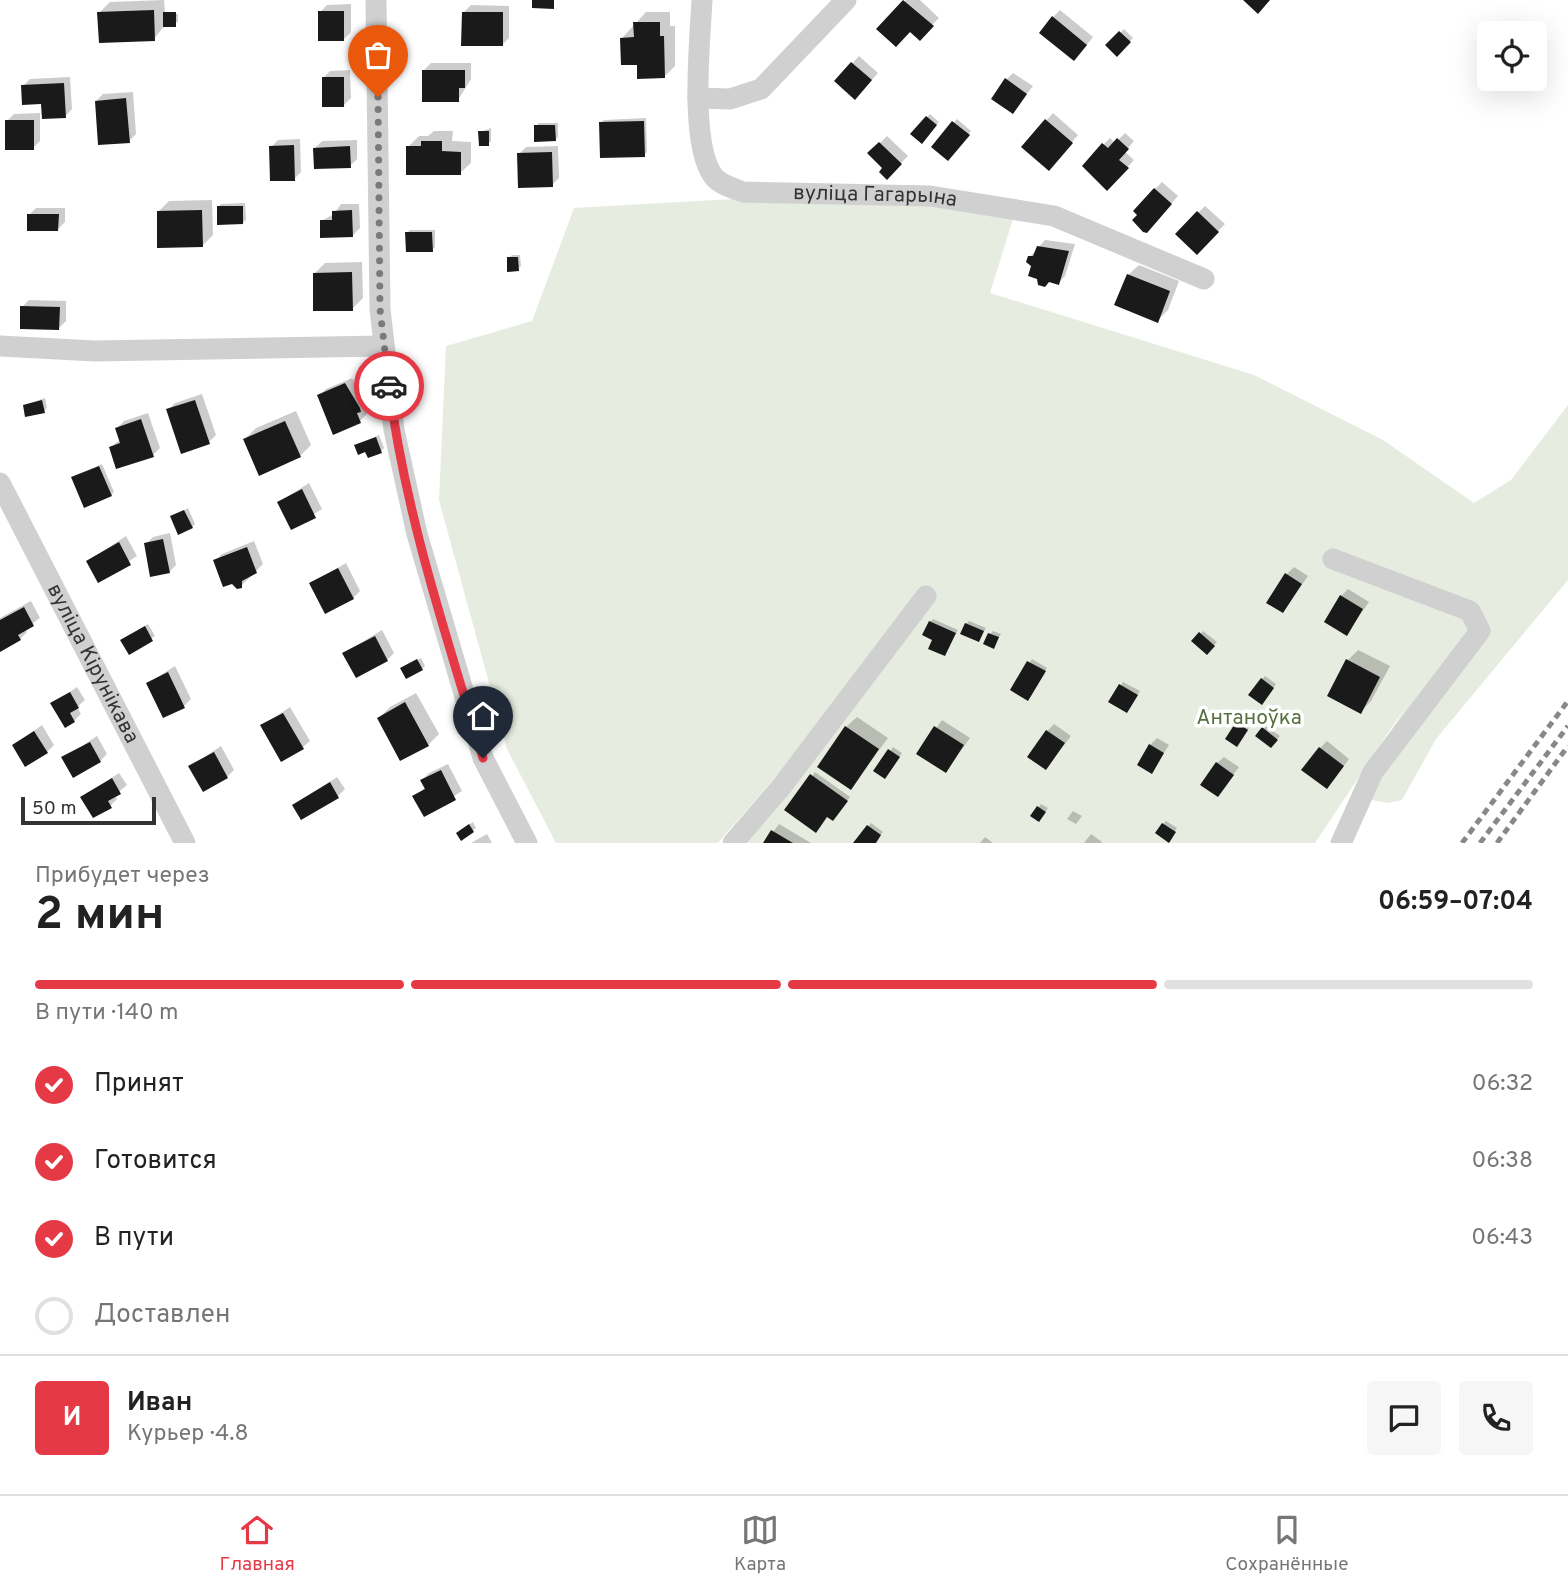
<!DOCTYPE html>
<html lang="ru">
<meta charset="utf-8">
<style>
:root{--surface:#fff;--page:#f6f6f6;--text:#222;--muted:#767676;--line:#e0e0e0;--accent:#e63946}
body{margin:0;font-family:Overpass,sans-serif;background:var(--page);color:var(--text);height:100vh;display:flex;flex-direction:column;font-size:26px;white-space:nowrap}
*{box-sizing:border-box;margin:0}
p{font-size:23px;color:var(--muted)}
.icon{flex:none;width:38px;height:38px;fill:none;stroke:currentColor;stroke-width:2;stroke-linecap:round;stroke-linejoin:round}
.map{position:relative;height:843px;overflow:hidden}
.sheet{display:flex;flex-direction:column;background:var(--surface);flex:1}
.sheet>*{flex:none}
.tools{position:absolute;left:1477px;top:21px;display:grid;gap:14px}
.tools a{display:grid;place-items:center;width:70px;height:70px;border-radius:7px;background:var(--surface);box-shadow:0 7px 28px #0002;font-size:35px}
.scale{position:absolute;left:21px;bottom:18px;width:135px;box-sizing:border-box;padding-left:7px;border:4px solid #333;border-top:0;font-size:19px;line-height:24px;white-space:nowrap;color:#333;-webkit-text-stroke:5px #fff;paint-order:stroke}
.pin{position:absolute;display:grid;place-items:center;width:60px;height:60px;color:#fff;margin:-72px -30px;border-radius:50% 50% 50% 0;rotate:-45deg;box-shadow:0 0 7px #0007}
.pin .icon{rotate:45deg}
.courier{position:absolute;display:grid;place-items:center;width:70px;height:70px;margin:-35px;border:5px solid #e63946;border-radius:50%;background:#fff;color:#222;box-shadow:0 2px 9px #0007}
.summary em{font-style:normal;font-weight:700}
.summary div{display:flex;flex-direction:column-reverse}
.summary{display:flex;align-items:center;justify-content:space-between;height:119px;padding:0 35px}
h1{font-size:46px;font-weight:700;line-height:52px}
.bar{display:grid;grid-template-columns:repeat(4,1fr);gap:10px 7px;align-content:center;height:84px;padding:0 35px}
.bar i{height:9px;border-radius:5px;background:var(--line)}
.bar .on{background:var(--accent)}
.bar p{grid-column:span 4}
.line{display:flex;align-items:center;gap:18px;padding:0 35px;border-top:2px solid var(--line)}
.line div{flex:1}
.round{display:grid;place-items:center;flex:none;width:74px;height:74px;border-radius:7px;background:var(--page)}
ol{padding:0 35px;list-style:none}
li{display:flex;align-items:center;gap:21px;height:77px}
li p{margin-inline-start:auto}
li .icon{padding:7px;border-radius:50%;background:var(--accent);color:#fff;stroke-width:4}
li:last-child{color:var(--muted)}
li i{width:38px;height:38px;border:4px solid var(--line);border-radius:50%}
.dock{display:flex;justify-content:space-around;align-items:center;height:98px;border-top:2px solid var(--line);background:var(--surface);font-size:19px;color:var(--muted)}
.dock a{display:grid;justify-items:center;gap:4px}
.dock .on{color:var(--accent)}
.map>svg:first-child{display:block}
.green{fill:#e6ecdf}
.shadow{fill:#0003}
.building{fill:#1a1a1a}
.lines{fill:none;stroke-linecap:round;stroke-linejoin:round}
.minor{stroke:#d0d0d0;stroke-width:21}
.rail{stroke:#888;stroke-width:5;stroke-dasharray:7 5;stroke-linecap:butt}
.done{stroke:#7a7a7a;stroke-width:7;stroke-dasharray:0 12.6}
.route{stroke:#e63946;stroke-width:9}
.labels{text-anchor:middle;dominant-baseline:central;stroke-width:7;stroke-linejoin:round;paint-order:stroke}
.street-label{font-size:21px;fill:#333;stroke:#fff}
.park-label{font-size:21px;fill:#56703f;stroke:#fff}
</style>
<div class="map">
<svg width="1568" height="843" viewBox="0 0 1568 843">
<rect width="100%" height="100%" fill="#fff"/>
<path class="green" d="M 733,199 L 928,204 L 1013,219 L 990,293 L 1254,375 L 1383,440 L 1474,503 L 1511,480 L 1568,405 L 1568,580 L 1436,739 L 1402,800 L 1388,803 L 1372,800 L 1364,774 L 1412,697 L 1315,843 L 747,843 L 938,590 L 718,843 L 556,843 L 507,749 L 439,500 L 446,346 L 532,321 L 574,208 Z"/>
<path class="shadow" d="M 164,0 L 165,13 L 178,14 L 178,22 L 165,25 L 154,39 L 99,13 L 110,2 Z
M 906,0 L 920,0 L 939,18 L 919,38 L 910,29 L 879,29 Z
M 351,4 L 351,32 L 344,39 L 320,12 L 327,5 Z
M 471,5 L 509,6 L 509,38 L 502,45 L 464,12 Z
M 1060,10 L 1093,37 L 1081,52 L 1053,17 Z
M 646,12 L 670,12 L 670,26 L 675,26 L 675,66 L 664,77 L 638,63 L 622,38 Z
M 1124,29 L 1133,38 L 1117,54 L 1108,45 Z
M 859,56 L 878,73 L 862,91 L 836,81 Z
M 431,63 L 471,63 L 471,79 L 458,100 L 424,70 Z
M 350,70 L 351,98 L 344,105 L 323,78 L 330,71 Z
M 1013,73 L 1033,86 L 1013,112 L 1006,80 Z
M 70,77 L 72,109 L 65,117 L 23,86 L 30,79 Z
M 133,92 L 136,134 L 129,141 L 96,101 L 103,94 Z
M 40,113 L 40,141 L 33,148 L 7,121 L 14,114 Z
M 1053,113 L 1078,135 L 1055,162 L 1023,147 Z
M 930,114 L 939,122 L 922,142 L 913,134 Z
M 646,118 L 647,152 L 644,155 L 601,123 L 604,120 Z
M 957,119 L 971,131 L 951,156 L 933,147 Z
M 539,123 L 558,123 L 558,137 L 555,140 L 536,126 Z
M 491,128 L 491,141 L 488,144 L 480,132 Z
M 434,131 L 453,131 L 452,141 L 471,142 L 471,163 L 460,173 L 408,147 L 419,136 L 428,136 Z
M 1125,133 L 1134,141 L 1125,152 L 1134,160 L 1114,182 L 1103,145 L 1110,138 L 1115,143 Z
M 887,136 L 908,156 L 887,177 L 885,168 L 870,153 Z
M 300,139 L 301,172 L 294,179 L 271,147 L 278,140 Z
M 357,140 L 357,159 L 350,166 L 315,148 L 322,141 Z
M 558,146 L 559,178 L 552,185 L 519,154 L 526,147 Z
M 1162,182 L 1178,196 L 1154,223 L 1155,189 Z
M 212,200 L 213,235 L 202,246 L 158,212 L 169,201 Z
M 245,203 L 246,220 L 243,223 L 218,207 L 221,204 Z
M 341,204 L 359,204 L 360,228 L 353,235 L 321,221 L 334,214 Z
M 1205,206 L 1225,224 L 1197,253 L 1177,234 Z
M 36,208 L 65,208 L 65,222 L 58,229 L 29,215 Z
M 410,230 L 435,230 L 435,247 L 432,250 L 407,233 Z
M 1045,240 L 1075,244 L 1065,276 L 1058,283 L 1033,266 L 1030,257 Z
M 512,255 L 520,255 L 521,266 L 518,269 L 509,258 Z
M 362,262 L 363,298 L 352,309 L 314,274 L 325,263 Z
M 1139,265 L 1179,281 L 1168,310 L 1157,321 L 1128,275 Z
M 29,300 L 66,301 L 66,321 L 59,328 L 22,307 Z
M 352,378 L 366,401 L 364,406 L 367,414 L 360,421 L 334,432 L 319,396 L 326,389 Z
M 202,394 L 216,435 L 209,442 L 168,410 L 175,403 Z
M 45,398 L 47,408 L 44,411 L 24,405 Z
M 296,411 L 311,445 L 300,456 L 245,439 L 256,428 Z
M 148,413 L 160,448 L 153,455 L 111,447 L 121,439 L 117,428 L 124,421 Z
M 379,435 L 384,448 L 381,451 L 356,445 Z
M 102,464 L 114,492 L 111,495 L 73,478 Z
M 309,483 L 322,509 L 292,528 L 279,502 Z
M 188,508 L 195,524 L 192,527 L 172,517 Z
M 170,533 L 176,565 L 169,572 L 146,544 L 153,537 Z
M 126,536 L 137,556 L 99,581 L 88,561 Z
M 254,541 L 263,564 L 241,586 L 215,561 L 222,554 Z
M 346,563 L 360,591 L 353,598 L 312,583 Z
M 1294,567 L 1308,576 L 1283,611 L 1287,574 Z
M 1348,589 L 1369,602 L 1347,633 L 1341,596 Z
M 31,601 L 40,618 L 25,629 L 27,632 L 20,639 L 0,650 L 0,618 Z
M 933,619 L 958,630 L 945,654 L 934,639 L 930,622 Z
M 969,621 L 986,628 L 979,640 L 966,624 Z
M 148,624 L 155,636 L 129,653 L 125,638 Z
M 382,630 L 394,653 L 387,660 L 344,653 Z
M 993,631 L 1001,634 L 994,646 L 990,634 Z
M 1203,631 L 1217,642 L 1207,653 L 1194,641 Z
M 1358,650 L 1390,666 L 1371,701 L 1360,712 L 1348,660 Z
M 421,658 L 425,666 L 422,669 L 405,666 Z
M 1032,659 L 1047,668 L 1031,696 L 1013,690 Z
M 175,666 L 191,699 L 184,706 L 148,683 Z
M 1265,676 L 1276,684 L 1265,700 L 1262,679 Z
M 1123,682 L 1140,691 L 1130,708 L 1111,702 Z
M 77,687 L 85,700 L 77,707 L 81,714 L 74,721 L 53,703 Z
M 416,693 L 439,734 L 428,745 L 379,718 L 390,707 Z
M 290,707 L 310,741 L 303,747 L 263,725 Z
M 857,717 L 888,738 L 851,788 L 846,727 Z
M 942,720 L 970,738 L 946,771 L 919,753 Z
M 1241,720 L 1250,726 L 1240,742 L 1238,723 Z
M 1054,724 L 1071,736 L 1046,768 L 1047,731 Z
M 42,725 L 54,745 L 47,752 L 14,745 Z
M 1266,726 L 1280,736 L 1271,746 L 1258,735 Z
M 97,736 L 107,754 L 100,761 L 64,758 Z
M 1157,738 L 1169,745 L 1152,772 L 1150,745 Z
M 1327,741 L 1349,759 L 1333,780 L 1320,748 Z
M 221,746 L 234,770 L 227,777 L 191,766 Z
M 893,747 L 902,753 L 888,774 L 876,771 Z
M 1224,757 L 1239,767 L 1218,795 L 1217,763 Z
M 448,764 L 462,791 L 424,815 L 415,796 L 426,787 L 422,780 L 429,773 Z
M 815,772 L 850,797 L 836,816 L 787,810 Z
M 119,773 L 127,785 L 115,795 L 117,799 L 110,806 L 83,797 Z
M 337,777 L 345,789 L 338,796 L 295,805 Z
M 1041,804 L 1048,808 L 1042,817 L 1032,815 Z
M 1073,811 L 1082,816 L 1076,824 L 1067,819 Z
M 1166,821 L 1177,828 L 1171,837 L 1163,824 Z
M 473,822 L 476,828 L 462,838 L 461,830 Z
M 871,823 L 883,832 L 874,843 L 856,843 Z
M 779,824 L 811,843 L 765,843 Z
M 487,834 L 492,843 L 471,843 Z
M 1091,834 L 1102,842 L 1101,843 L 1084,843 Z
M 985,837 L 993,843 L 980,843 Z"/>
<path class="building" d="M 532,0 L 554,0 L 554,9 L 532,8 Z
M 903,0 L 934,26 L 920,41 L 910,32 L 896,47 L 876,29 Z
M 1243,0 L 1270,0 L 1258,14 Z
M 154,10 L 155,41 L 99,43 L 97,12 Z
M 318,11 L 344,11 L 344,41 L 318,41 Z
M 163,12 L 176,12 L 176,27 L 163,27 Z
M 462,12 L 503,12 L 503,46 L 461,46 Z
M 1052,16 L 1087,45 L 1074,61 L 1039,33 Z
M 633,22 L 660,22 L 660,36 L 664,36 L 665,78 L 637,79 L 637,65 L 621,65 L 620,38 L 634,37 Z
M 1119,31 L 1131,42 L 1117,57 L 1105,45 Z
M 851,62 L 872,80 L 855,100 L 834,81 Z
M 422,70 L 465,70 L 465,88 L 459,88 L 459,102 L 422,102 Z
M 322,77 L 344,77 L 344,107 L 322,107 Z
M 1005,78 L 1027,94 L 1013,114 L 991,99 Z
M 64,83 L 66,118 L 42,119 L 41,104 L 22,105 L 21,85 Z
M 126,98 L 130,143 L 98,145 L 95,101 Z
M 926,116 L 937,125 L 922,144 L 910,134 Z
M 1045,119 L 1073,143 L 1049,171 L 1021,147 Z
M 5,120 L 34,120 L 34,150 L 5,150 Z
M 644,121 L 645,157 L 600,158 L 599,122 Z
M 952,121 L 970,135 L 948,161 L 931,147 Z
M 534,125 L 555,125 L 556,141 L 534,142 Z
M 478,131 L 489,131 L 489,146 L 479,146 Z
M 1117,138 L 1129,149 L 1119,160 L 1129,168 L 1107,191 L 1082,166 L 1102,143 L 1108,148 Z
M 421,141 L 442,141 L 442,151 L 461,152 L 461,175 L 406,175 L 406,146 L 421,146 Z
M 879,142 L 902,164 L 887,180 L 879,172 L 882,168 L 867,153 Z
M 294,145 L 295,181 L 270,181 L 269,146 Z
M 350,146 L 351,168 L 314,169 L 313,148 Z
M 552,152 L 553,187 L 518,188 L 517,153 Z
M 1154,188 L 1172,204 L 1147,233 L 1143,232 L 1132,220 L 1137,215 L 1133,211 Z
M 217,206 L 243,206 L 243,224 L 217,225 Z
M 202,210 L 203,247 L 157,248 L 157,211 Z
M 352,210 L 353,237 L 320,238 L 320,220 L 332,220 L 332,211 Z
M 1197,211 L 1219,232 L 1197,255 L 1175,234 Z
M 27,214 L 59,214 L 58,231 L 27,231 Z
M 405,232 L 432,232 L 433,252 L 406,252 Z
M 1037,246 L 1069,251 L 1059,285 L 1049,282 L 1045,287 L 1038,285 L 1037,279 L 1028,276 L 1031,266 L 1026,262 L 1028,256 L 1033,256 Z
M 507,257 L 518,257 L 519,271 L 507,272 Z
M 352,272 L 353,311 L 313,311 L 313,273 Z
M 1127,274 L 1170,291 L 1158,323 L 1114,305 Z
M 20,306 L 60,307 L 59,330 L 20,329 Z
M 345,383 L 360,408 L 361,412 L 357,413 L 361,423 L 333,435 L 317,395 Z
M 42,400 L 45,413 L 25,417 L 23,405 Z
M 195,400 L 210,444 L 181,454 L 166,409 Z
M 141,419 L 154,457 L 116,469 L 109,447 L 120,443 L 115,428 Z
M 285,421 L 301,457 L 259,476 L 243,439 Z
M 376,437 L 382,453 L 368,458 L 365,452 L 358,455 L 354,445 Z
M 99,466 L 112,496 L 84,508 L 71,477 Z
M 302,489 L 316,518 L 291,530 L 277,502 Z
M 184,510 L 193,528 L 178,535 L 170,516 Z
M 163,539 L 170,573 L 150,577 L 144,543 Z
M 119,542 L 131,565 L 98,583 L 86,561 Z
M 247,547 L 257,573 L 242,581 L 242,588 L 237,589 L 232,584 L 223,587 L 213,560 Z
M 338,568 L 354,599 L 325,614 L 309,583 Z
M 1285,573 L 1302,584 L 1283,613 L 1266,603 Z
M 1340,595 L 1363,609 L 1347,636 L 1324,622 Z
M 24,607 L 34,626 L 18,635 L 21,640 L 0,652 L 0,620 Z
M 929,621 L 956,633 L 945,656 L 928,649 L 932,640 L 922,635 Z
M 965,623 L 984,631 L 979,642 L 960,634 Z
M 145,626 L 153,641 L 129,655 L 120,640 Z
M 1199,632 L 1215,646 L 1207,655 L 1191,641 Z
M 988,633 L 999,637 L 994,649 L 983,644 Z
M 375,636 L 388,661 L 356,678 L 342,653 Z
M 417,659 L 423,670 L 406,679 L 400,668 Z
M 1346,659 L 1380,677 L 1361,714 L 1327,696 Z
M 1027,661 L 1046,671 L 1028,701 L 1010,690 Z
M 168,672 L 185,708 L 163,718 L 146,683 Z
M 1261,678 L 1274,688 L 1262,705 L 1248,695 Z
M 1119,684 L 1138,695 L 1127,713 L 1108,702 Z
M 70,692 L 79,708 L 70,713 L 75,722 L 65,728 L 50,703 Z
M 405,702 L 429,746 L 400,761 L 377,718 Z
M 283,713 L 304,749 L 281,762 L 260,725 Z
M 1236,722 L 1248,730 L 1237,747 L 1225,739 Z
M 845,726 L 879,749 L 851,790 L 817,767 Z
M 934,726 L 964,745 L 946,773 L 916,754 Z
M 1262,727 L 1278,740 L 1271,748 L 1255,736 Z
M 1046,730 L 1065,743 L 1046,770 L 1027,757 Z
M 34,731 L 48,753 L 25,767 L 12,745 Z
M 90,742 L 101,762 L 73,778 L 61,757 Z
M 1149,744 L 1164,753 L 1152,774 L 1137,765 Z
M 1319,747 L 1344,766 L 1327,789 L 1301,770 Z
M 888,749 L 900,757 L 885,779 L 873,771 Z
M 214,752 L 228,778 L 203,792 L 188,766 Z
M 1216,762 L 1234,775 L 1218,797 L 1200,785 Z
M 441,770 L 456,800 L 424,817 L 412,796 L 425,789 L 420,780 Z
M 810,774 L 848,801 L 833,821 L 827,817 L 816,833 L 784,810 Z
M 112,778 L 121,794 L 108,801 L 112,808 L 93,818 L 80,797 Z
M 330,782 L 339,798 L 301,820 L 292,805 Z
M 1037,806 L 1046,812 L 1039,822 L 1030,816 Z
M 1162,823 L 1176,832 L 1169,843 L 1155,833 Z
M 469,824 L 474,832 L 461,841 L 456,833 Z
M 867,825 L 881,835 L 876,843 L 853,843 Z
M 771,830 L 793,843 L 763,843 Z"/>
<g class="lines">
<g class="minor">
<path d="M 376,0 L 380,309 L 394,430 L 417,534 L 483,758 L 527,843"/>
<path id="s1" d="M 702,0 C 700,41 689,145 714,177 C 721,185 733,188 743,192 L 930,196 L 1054,216 L 1204,279"/>
<path d="M 698,98 L 730,99 L 761,89 L 846,0"/>
<path d="M 0,346 L 95,351 L 383,346"/>
<path id="s2" d="M 0,483 L 185,843"/>
<path d="M 1333,559 L 1470,611 L 1480,631 L 1373,772 L 1341,843"/>
<path d="M 733,843 L 782,786 L 926,596"/>
</g>
<path class="rail" d="M 1462,843 L 1568,701
M 1480,843 L 1568,726
M 1497,843 L 1568,746"/>
</g>
<g class="lines">
<path class="done" d="M 378,97 L 380,309 L 389,386"/>
<path class="route" d="M 389,386 C 405,513 446,635 483,758"/>
</g>
<g class="labels">
<g class="street-label">
<text stroke="none"><textPath href="#s1" startOffset="345">вуліца Гагарына</textPath></text>
<text stroke="none"><textPath href="#s2" startOffset="203">вуліца Кірунікава</textPath></text>
</g>
<g class="park-label">
<text x="1249" y="718">Антаноўка</text>
</g>
</g>
</svg>
<div class="tools">
<a><svg class="icon" aria-label="locate" viewBox="0 0 24 24"><circle cx="12" cy="12" r="6"/><path d="M12 2v4M12 18v4M2 12h4M18 12h4"/></svg></a>
</div>
<div class="scale">50 m</div>
<div class="pin" style="left:378px;top:97px;background:#ea580c"><svg class="icon" aria-label="bag" viewBox="0 0 24 24"><path d="M5 8h14l-1 12H6zM9 8a3 3 0 0 1 6 0"/></svg></div>
<div class="pin" style="left:483px;top:758px;background:#1f2937"><svg class="icon" aria-label="home" viewBox="0 0 24 24"><path d="M3 11l9-7 9 7M6 9v11h12V9"/></svg></div>
<div class="courier" style="left:389px;top:386px"><svg class="icon" aria-label="car" viewBox="0 0 24 24"><path d="M5 17H2v-5l4-1 3-4h7l3 4 3 1v5h-3M9 17h6M6 11h13"/><circle cx="7" cy="17" r="2"/><circle cx="17" cy="17" r="2"/></svg></div>
</div>
<section class="sheet">
<div class="summary"><div><h1>2 мин</h1><p>Прибудет через</p></div><em>06:59–07:04</em></div>
<div class="bar"><i class="on"></i><i class="on"></i><i class="on"></i><i></i><p>В пути · 140 m</p></div>
<ol>
<li><svg class="icon" aria-label="check" viewBox="0 0 24 24"><path d="M5 12l5 5 9-10"/></svg>Принят<p>06:32</p></li>
<li><svg class="icon" aria-label="check" viewBox="0 0 24 24"><path d="M5 12l5 5 9-10"/></svg>Готовится<p>06:38</p></li>
<li><svg class="icon" aria-label="check" viewBox="0 0 24 24"><path d="M5 12l5 5 9-10"/></svg>В пути<p>06:43</p></li>
<li><i></i>Доставлен</li>
</ol>
<div class="line" style="height:126px"><b class="round" style="background:var(--accent);color:#fff">И</b><div><b>Иван</b><p>Курьер · 4.8</p></div><a class="round"><svg class="icon" aria-label="chat" viewBox="0 0 24 24"><path d="M4 5h16v11H9l-5 4z"/></svg></a><a class="round"><svg class="icon" aria-label="phone" viewBox="0 0 24 24"><path d="M5 4h4l2 5-3 2q2 4 5 5l2-3 5 2v4C11 20 4 13 5 4z"/></svg></a></div>
</section>
<nav class="dock">
<a class="on"><svg class="icon" aria-label="home" viewBox="0 0 24 24"><path d="M3 11l9-7 9 7M6 9v11h12V9"/></svg>Главная</a>
<a><svg class="icon" aria-label="map" viewBox="0 0 24 24"><path d="M3 6l6-2 6 2 6-2v14l-6 2-6-2-6 2zM9 4v14M15 6v14"/></svg>Карта</a>
<a><svg class="icon" aria-label="saved" viewBox="0 0 24 24"><path d="M7 4h10v16l-5-4-5 4z"/></svg>Сохранённые</a>
</nav>
